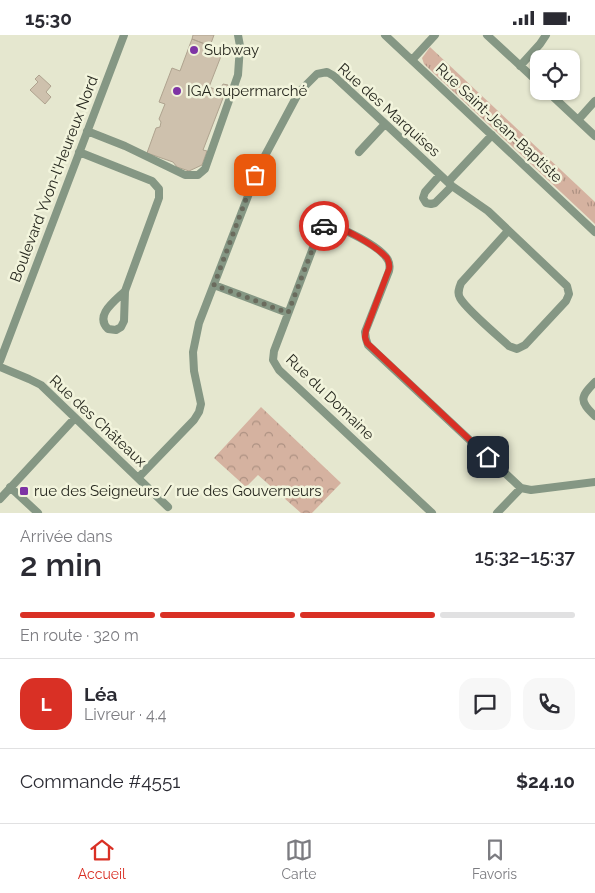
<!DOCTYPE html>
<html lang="fr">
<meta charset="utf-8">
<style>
:root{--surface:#fff;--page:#f7f7f7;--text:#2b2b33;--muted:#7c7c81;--line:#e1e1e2;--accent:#d93025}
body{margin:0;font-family:Raleway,sans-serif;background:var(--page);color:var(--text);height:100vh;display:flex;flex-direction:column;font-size:19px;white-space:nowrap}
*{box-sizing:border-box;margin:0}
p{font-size:16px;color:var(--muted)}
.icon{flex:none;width:28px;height:28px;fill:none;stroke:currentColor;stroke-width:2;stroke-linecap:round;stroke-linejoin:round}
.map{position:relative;height:478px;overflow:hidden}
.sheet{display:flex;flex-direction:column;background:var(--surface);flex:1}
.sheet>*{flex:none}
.fabs{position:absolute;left:530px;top:15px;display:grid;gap:10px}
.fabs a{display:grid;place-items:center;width:50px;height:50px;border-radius:10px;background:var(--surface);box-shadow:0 1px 4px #0004;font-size:25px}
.pin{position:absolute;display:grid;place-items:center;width:42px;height:42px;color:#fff;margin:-21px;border-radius:10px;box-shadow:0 2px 8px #0006}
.courier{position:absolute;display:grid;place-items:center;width:50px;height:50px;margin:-25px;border:4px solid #d93025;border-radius:50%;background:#fff;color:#222;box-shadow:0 1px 6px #0007}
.overview em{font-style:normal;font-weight:600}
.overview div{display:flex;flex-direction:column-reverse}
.overview{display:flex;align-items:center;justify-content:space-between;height:85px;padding:0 20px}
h1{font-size:32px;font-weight:600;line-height:38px}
.bar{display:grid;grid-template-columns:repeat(4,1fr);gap:8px 5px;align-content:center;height:60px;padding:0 20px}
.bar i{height:6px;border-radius:4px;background:var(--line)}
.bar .selected{background:var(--accent)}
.bar p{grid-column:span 4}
.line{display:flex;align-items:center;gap:12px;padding:0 20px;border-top:1px solid var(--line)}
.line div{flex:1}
.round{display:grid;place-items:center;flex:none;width:52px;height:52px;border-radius:15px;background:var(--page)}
.status{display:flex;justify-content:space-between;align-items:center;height:35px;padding:0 25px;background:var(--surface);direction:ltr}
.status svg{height:14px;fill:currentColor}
.menu{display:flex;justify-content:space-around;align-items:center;height:70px;border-top:1px solid var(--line);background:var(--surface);font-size:14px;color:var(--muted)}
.menu a{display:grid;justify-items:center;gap:2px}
.menu .selected{color:var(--accent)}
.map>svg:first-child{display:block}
.grass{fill:url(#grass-tufts)}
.park{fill:url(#park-crowns)}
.building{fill:#cec1ad;stroke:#afa38f}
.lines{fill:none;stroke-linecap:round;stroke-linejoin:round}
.minor{stroke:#859784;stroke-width:8}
.done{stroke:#6a6b5d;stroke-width:5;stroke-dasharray:0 9}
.route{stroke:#d93025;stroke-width:6}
.poi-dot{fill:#7e34a5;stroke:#f2f4dc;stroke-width:2}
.labels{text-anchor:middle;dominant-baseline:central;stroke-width:5;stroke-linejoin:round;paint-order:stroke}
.poi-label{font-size:15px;fill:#27281f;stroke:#f2f4dc;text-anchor:start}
.street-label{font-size:15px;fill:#27281f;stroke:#f2f4dc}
</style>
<div class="status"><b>15:30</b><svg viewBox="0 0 49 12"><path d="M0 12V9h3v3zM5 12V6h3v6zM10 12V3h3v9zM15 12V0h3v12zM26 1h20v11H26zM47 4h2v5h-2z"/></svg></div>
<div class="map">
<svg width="595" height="478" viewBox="0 0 595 478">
<defs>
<pattern id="grass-tufts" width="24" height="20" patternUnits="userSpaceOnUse" patternTransform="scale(1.25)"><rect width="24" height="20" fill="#d5b2a0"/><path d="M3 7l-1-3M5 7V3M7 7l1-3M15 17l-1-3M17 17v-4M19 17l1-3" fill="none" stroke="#ad9182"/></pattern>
<pattern id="park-crowns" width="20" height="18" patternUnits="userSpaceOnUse" patternTransform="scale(1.25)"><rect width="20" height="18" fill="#d5b2a0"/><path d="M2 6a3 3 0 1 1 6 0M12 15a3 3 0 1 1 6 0" fill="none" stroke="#ad9182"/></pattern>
</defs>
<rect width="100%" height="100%" fill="#e5e7cf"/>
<path class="grass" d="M 430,12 L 595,167 L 595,189 L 424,29 L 422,23 Z"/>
<path class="park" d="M 261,372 L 341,448 L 312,478 L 301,478 L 258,440 L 246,452 L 214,423 Z"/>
<path class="building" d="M 193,0 L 214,0 L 210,11 L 192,4 Z
M 192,4 L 223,16 L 209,52 L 220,56 L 223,49 L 228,50 L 203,115 L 207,116 L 202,130 L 189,136 L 177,132 L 173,127 L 147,118 L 156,93 L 160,92 L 161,87 L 159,84 L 165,69 L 159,67 L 172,33 L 180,36 Z
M 39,40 L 51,51 L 46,57 L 51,62 L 45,69 L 30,55 L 38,47 L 35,44 Z"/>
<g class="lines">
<path class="minor" d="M 385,0 L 595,197
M 487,0 L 539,48
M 412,25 L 435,0
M 520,31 L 540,9 L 546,0
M 547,56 L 595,101
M 578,85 L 595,66
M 87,96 L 125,111 L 185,140 L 198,140 L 205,134 L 238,40 L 240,11 L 238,0
M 79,117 L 152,146 L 159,154 L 159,163 L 125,256 L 124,286 L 121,292 L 116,295 L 108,294 C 94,280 115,266 125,256
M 359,117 L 385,89
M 440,140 L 425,157 L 423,163 L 426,168 L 431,169 L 435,168 L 452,151
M 448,147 L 492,100
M 214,250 L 288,278
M 0,326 L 124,0
M 0,332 L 29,344 L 41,350 L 168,472
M 595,347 C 580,362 579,366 595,381
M 138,443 L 194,385 L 199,377 L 201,369 L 194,336 L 193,317 L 199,288 L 260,130 L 299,57 L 317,39 L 327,37 L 334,41 L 452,151 L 488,176 L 567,251 L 569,259 L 566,266 L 525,310 L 517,314 L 509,311 C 498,301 466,274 460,263 C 457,258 459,253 461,248 L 508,196
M 10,452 L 38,478
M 0,464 L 75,383
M 432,478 L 279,335 L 273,325 L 274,316 L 319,197 L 326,191 C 340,190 381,212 388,225 C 390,229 390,232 389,236 L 365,297 L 366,304 L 368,310 L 521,453
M 497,478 L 521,453 L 531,455 L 595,447"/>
</g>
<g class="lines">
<path class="done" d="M 255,140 L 214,250 L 288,278 L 319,197 L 324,191"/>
<path class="route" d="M 324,191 C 338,187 377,212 387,223 C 389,227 390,230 389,234 L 366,295 L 365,302 L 367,308 L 488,422"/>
</g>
<g class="poi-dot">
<circle cx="194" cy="15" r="5"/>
<circle cx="177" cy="56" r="5"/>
<rect x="19" y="451" width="10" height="10" rx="2.5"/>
</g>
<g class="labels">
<g class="poi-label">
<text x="204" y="15">Subway</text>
<text x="187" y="56">IGA supermarché</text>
<text x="34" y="456">rue des Seigneurs / rue des Gouverneurs</text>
</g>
<g class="street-label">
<text transform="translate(389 75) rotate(42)">Rue des Marquises</text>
<text transform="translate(499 88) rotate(43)">Rue Saint-Jean-Baptiste</text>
<text transform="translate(54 144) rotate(-69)">Boulevard Yvon-l'Heureux Nord</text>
<text transform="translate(330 362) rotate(44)">Rue du Domaine</text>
<text transform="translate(98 386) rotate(43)">Rue des Châteaux</text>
</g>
</g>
</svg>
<div class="fabs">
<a><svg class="icon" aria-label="locate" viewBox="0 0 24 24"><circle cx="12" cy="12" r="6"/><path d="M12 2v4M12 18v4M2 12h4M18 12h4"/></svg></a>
</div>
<div class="pin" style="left:255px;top:140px;background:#ea580c"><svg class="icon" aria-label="bag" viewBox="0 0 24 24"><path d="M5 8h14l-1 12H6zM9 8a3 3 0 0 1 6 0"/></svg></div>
<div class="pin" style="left:488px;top:422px;background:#1f2937"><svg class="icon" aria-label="home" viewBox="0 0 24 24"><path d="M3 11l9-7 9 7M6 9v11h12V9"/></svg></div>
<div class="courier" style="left:324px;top:191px"><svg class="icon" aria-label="car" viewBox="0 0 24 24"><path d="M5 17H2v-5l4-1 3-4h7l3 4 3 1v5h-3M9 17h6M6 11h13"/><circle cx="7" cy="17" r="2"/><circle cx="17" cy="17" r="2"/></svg></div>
</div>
<section class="sheet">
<div class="overview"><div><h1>2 min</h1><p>Arrivée dans</p></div><em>15:32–15:37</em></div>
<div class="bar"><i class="selected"></i><i class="selected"></i><i class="selected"></i><i></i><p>En route · 320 m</p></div>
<div class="line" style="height:90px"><b class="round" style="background:var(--accent);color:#fff">L</b><div><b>Léa</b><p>Livreur · 4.4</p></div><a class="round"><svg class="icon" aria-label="chat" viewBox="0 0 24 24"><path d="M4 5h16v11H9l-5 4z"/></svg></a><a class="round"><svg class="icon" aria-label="phone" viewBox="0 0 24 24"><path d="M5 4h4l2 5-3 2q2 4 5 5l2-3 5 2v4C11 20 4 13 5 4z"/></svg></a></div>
<div class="line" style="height:65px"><div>Commande #4551</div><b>$24.10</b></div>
</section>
<nav class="menu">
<a class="selected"><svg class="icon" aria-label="home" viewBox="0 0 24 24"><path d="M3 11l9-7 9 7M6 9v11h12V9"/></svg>Accueil</a>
<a><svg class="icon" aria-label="map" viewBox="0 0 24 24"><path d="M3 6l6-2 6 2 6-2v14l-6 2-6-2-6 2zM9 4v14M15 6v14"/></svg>Carte</a>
<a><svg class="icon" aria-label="saved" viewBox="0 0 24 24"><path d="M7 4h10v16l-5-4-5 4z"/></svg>Favoris</a>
</nav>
